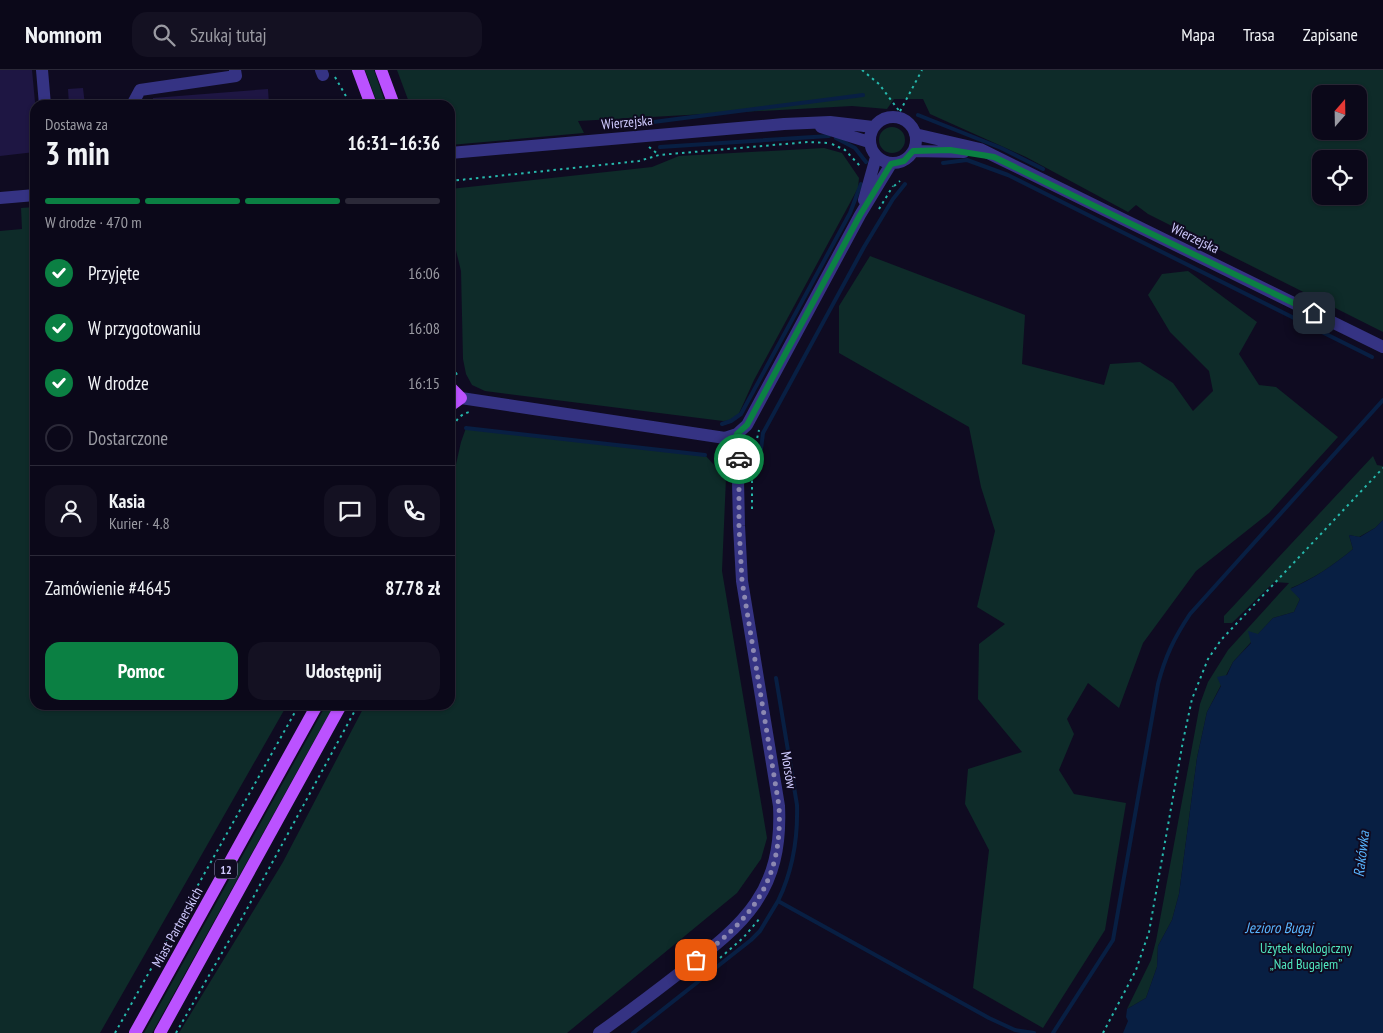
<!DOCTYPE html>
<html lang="pl">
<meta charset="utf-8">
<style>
:root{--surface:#0b0819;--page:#141122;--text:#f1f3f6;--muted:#9a9aa2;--line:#2b2938;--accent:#0b8043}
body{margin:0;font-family:"PT Sans Narrow",sans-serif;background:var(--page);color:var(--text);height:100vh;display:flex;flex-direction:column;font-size:19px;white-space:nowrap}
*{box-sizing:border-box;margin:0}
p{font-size:16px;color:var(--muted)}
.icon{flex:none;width:28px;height:28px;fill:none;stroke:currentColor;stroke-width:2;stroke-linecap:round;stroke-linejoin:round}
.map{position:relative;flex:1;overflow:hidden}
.panel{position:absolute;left:30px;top:30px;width:425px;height:610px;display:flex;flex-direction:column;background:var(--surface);border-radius:15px;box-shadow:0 1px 4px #0004,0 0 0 1px var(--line)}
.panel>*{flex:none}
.needle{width:32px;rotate:20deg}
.tools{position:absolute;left:1312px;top:15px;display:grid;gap:10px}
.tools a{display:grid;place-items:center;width:55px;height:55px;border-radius:10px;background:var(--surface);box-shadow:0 1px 4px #0004,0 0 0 1px var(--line);font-size:25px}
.pin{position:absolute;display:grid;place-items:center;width:42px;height:42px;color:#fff;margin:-21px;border-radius:10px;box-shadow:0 2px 8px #0006}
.courier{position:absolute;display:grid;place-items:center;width:50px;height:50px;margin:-25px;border:4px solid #0b8043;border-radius:50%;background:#fff;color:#222;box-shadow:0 1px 6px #0007}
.head em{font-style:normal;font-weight:600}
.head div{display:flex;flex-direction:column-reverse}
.head{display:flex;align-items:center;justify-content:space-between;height:85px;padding:0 15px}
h1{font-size:32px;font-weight:600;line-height:38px}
.bar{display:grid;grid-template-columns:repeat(4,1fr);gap:8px 5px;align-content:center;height:60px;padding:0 15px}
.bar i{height:6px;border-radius:4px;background:var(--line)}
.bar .current{background:var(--accent)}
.bar p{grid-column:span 4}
.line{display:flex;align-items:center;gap:12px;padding:0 15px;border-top:1px solid var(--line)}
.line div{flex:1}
.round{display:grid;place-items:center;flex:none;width:52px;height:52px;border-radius:15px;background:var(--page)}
ol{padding:0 15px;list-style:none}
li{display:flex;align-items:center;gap:15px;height:55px}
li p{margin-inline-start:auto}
li .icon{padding:5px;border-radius:50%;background:var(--accent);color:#fff;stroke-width:4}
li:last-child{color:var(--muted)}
li i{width:28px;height:28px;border:2px solid var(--line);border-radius:50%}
.action{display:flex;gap:10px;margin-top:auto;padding:10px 15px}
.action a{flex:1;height:58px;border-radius:15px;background:var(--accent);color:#fff;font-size:20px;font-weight:600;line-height:58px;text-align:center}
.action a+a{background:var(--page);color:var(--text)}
header{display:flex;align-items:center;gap:30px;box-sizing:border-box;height:70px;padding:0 25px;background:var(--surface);border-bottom:1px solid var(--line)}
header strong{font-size:24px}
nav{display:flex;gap:28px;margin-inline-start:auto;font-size:18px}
.search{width:350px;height:45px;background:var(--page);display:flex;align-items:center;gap:12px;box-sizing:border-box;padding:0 18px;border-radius:15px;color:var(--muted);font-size:19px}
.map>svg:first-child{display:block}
.green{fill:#0e2b29;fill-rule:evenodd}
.water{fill:#081f43}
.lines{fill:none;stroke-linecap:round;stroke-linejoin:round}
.stream{stroke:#081f43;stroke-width:4}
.building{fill:#1e1643}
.path{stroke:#26b8ac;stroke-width:2;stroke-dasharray:2.5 4;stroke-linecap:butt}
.minor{stroke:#353383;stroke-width:12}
.major{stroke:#bb52ff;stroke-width:12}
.done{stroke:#8c88b1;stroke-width:5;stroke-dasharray:0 9}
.route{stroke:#0b8043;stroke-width:6}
.labels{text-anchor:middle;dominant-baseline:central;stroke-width:4;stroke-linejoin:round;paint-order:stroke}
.shield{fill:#0f0b21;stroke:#9691bc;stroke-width:1}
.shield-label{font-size:12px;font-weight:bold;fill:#d0cbff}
.street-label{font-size:14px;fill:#d0cbff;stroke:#0f0b21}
.park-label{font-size:14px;fill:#50e6be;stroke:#0f0b21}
.water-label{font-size:15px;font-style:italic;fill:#59b5ff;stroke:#0f0b21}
</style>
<header>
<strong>Nomnom</strong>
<div class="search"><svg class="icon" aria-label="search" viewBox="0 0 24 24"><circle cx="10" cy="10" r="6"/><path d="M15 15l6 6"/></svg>Szukaj tutaj</div>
<nav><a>Mapa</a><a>Trasa</a><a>Zapisane</a></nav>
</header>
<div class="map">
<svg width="1383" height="963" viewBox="0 0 1383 963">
<rect width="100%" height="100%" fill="#0f0b21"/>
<path class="green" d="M 365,0 L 374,0 L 386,35 L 378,35 Z
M 397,0 L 1383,0 L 1383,262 L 1148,144 L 1136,135 L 1128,142 L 1026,87 L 930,44 L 923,29 L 894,29 L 887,39 L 852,36 L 578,51 L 584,63 L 450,75 L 450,35 L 410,35 ZM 1321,24 L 1359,24 L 1359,61 L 1321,61 ZM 1321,89 L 1359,89 L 1359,126 L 1321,126 Z
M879 70a13 13 0 1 1 26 0a13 13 0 1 1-26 0Z
M 824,78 L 842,83 L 859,108 L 858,118 L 754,310 L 736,350 L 723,351 L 485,321 L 472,315 L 466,304 L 463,289 L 461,201 L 450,156 L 450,119 L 652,97 L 679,86 Z
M 35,137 L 35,635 L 287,635 L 100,963 L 0,963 L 0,161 L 22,159 L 21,138 Z
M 870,186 L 1025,245 L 1022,294 L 1104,315 L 1110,294 L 1140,292 L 1173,313 L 1193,341 L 1213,321 L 1209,301 L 1170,262 L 1148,225 L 1162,204 L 1188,201 L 1257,252 L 1239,284 L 1259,315 L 1276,317 L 1338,367 L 1269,443 L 1196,501 L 1143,573 L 1119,638 L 1088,613 L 1067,649 L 1074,664 L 1059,700 L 1074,724 L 1126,733 L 1105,860 L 1043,958 L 973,918 L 989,780 L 965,734 L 968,699 L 1022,682 L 978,629 L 979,574 L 1005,554 L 977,537 L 995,461 L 981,417 L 969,357 L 839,283 L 839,236 Z
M 466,358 L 705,385 L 726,408 L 722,501 L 767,768 L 761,789 L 737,823 L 567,963 L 179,963 L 283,792 L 365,635 L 450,635 L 450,421 L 461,372 Z
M 1373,386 L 1377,395 L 1383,396 L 1383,450 L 1375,458 L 1359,467 L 1349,465 L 1353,479 C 1334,495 1313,509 1291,518 L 1300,529 L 1294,542 L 1273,548 L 1233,592 L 1207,642 L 1197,688 L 1179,824 L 1172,850 L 1158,876 L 1157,897 L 1146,928 L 1127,939 L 1151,890 L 1156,871 L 1200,634 L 1208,612 L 1228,580 L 1289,513 L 1274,512 L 1232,553 L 1224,553 L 1224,546 Z
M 326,635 L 334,635 L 152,963 L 144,963 Z"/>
<path class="water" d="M 1383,450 L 1383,963 L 1123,963 L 1128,951 L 1126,947 L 1127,939 L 1146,928 L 1157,897 L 1158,876 L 1172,850 L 1179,824 L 1197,688 L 1207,642 L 1221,616 L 1217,607 L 1227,605 L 1233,592 L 1251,573 L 1248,561 L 1258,564 L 1273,548 L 1294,542 L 1300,529 L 1290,519 C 1313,509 1334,495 1353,479 L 1349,465 L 1360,467 L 1375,458 Z"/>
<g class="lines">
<path class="stream" d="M 918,45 L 1001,78 L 1043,99
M 630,55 L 863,25
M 836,68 L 855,78 L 866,92
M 660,77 L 829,66
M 943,93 L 967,90 L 1008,105 L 1372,287
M 722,354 L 731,351 L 741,344 L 850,143 L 861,114
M 466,358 L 705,385
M 761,379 L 763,363 L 864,177 L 893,129 L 905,114
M 776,608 L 797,735 C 798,770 793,800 778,831
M 633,963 L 751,870 L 760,861 L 778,831 L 989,948 L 1015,960 L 1034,963
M 1053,963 L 1113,870 L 1158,614 C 1165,587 1174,568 1190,544 L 1383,330"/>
</g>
<path class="building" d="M 0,0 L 32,0 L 35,32 L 35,82 L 0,86 Z
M 83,18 L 85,35 L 69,35 L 68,19 Z
M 268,19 L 269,35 L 153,35 L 153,28 Z"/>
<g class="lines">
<path class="path" d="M 862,0 L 879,14 L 900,42
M 335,7 L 351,35
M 897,47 L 922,0
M 832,74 L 845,80 L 861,97
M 649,77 L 659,85
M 450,111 L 639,91 L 659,85 L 808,72 L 828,73
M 894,116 L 900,111
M 879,139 L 893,116
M 450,199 L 455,242 L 455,301 L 458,307
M 450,376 C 453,361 452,347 469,342
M 718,379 L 725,387
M 752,439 L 752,391 L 759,360
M 720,888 L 743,868 L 761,847
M 115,963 L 299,635
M 176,963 L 242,848 L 358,635
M 1103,963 L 1136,900 L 1149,862 L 1183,671 L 1192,629 L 1208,589 L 1221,570 L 1383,398"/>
<path class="minor" d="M 42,0 L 45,35
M 321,0 L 323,5
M 132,35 L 140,20 L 236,6 L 235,0
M870 70a23 23 0 1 1 46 0a23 23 0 1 1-46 0Z
M 821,57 L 869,72
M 915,64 L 980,79 L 1383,277
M 913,81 L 964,82
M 450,83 L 784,54 L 830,52 L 873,57
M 0,128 L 35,125
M 864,130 L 876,87
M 461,328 L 725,368 L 737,364 L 747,355 L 860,145 L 891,94
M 599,963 C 627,943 655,922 682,901 C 745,854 783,821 779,736 L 742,511 L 739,456 L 737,364"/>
<path class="major" d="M 358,0 L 371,35
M 381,0 L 394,35
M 450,317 L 461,328 L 450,336
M 135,963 L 317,635
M 160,963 L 341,635"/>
</g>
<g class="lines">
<path class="done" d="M 696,890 C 753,848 783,810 779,736 L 742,511 L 739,456 L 739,389"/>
<path class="route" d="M 739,389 L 737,364 L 747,355 L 860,145 L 891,94 L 904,91 L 913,81 L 950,80 L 994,87 L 1314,243"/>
</g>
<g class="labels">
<rect class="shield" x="215" y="789.5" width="22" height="19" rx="4"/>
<g class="shield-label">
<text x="226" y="799">12</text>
</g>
<g class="street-label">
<text transform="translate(627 52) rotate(-5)">Wierzejska</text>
<text transform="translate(1195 168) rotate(26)">Wierzejska</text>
<text transform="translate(789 700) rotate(81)">Morsów</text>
<text transform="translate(177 857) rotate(-61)">Miast Partnerskich</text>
</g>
<g class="park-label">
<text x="1306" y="878">Użytek ekologiczny<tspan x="1306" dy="16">„Nad Bugajem”</tspan></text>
</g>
<g class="water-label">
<text transform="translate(1361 784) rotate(-83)">Rakówka</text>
<text x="1279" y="857">Jezioro Bugaj</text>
</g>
</g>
</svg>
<div class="tools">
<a><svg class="needle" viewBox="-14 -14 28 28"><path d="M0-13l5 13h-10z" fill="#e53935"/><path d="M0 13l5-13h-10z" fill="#9a9aa2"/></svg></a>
<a><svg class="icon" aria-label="locate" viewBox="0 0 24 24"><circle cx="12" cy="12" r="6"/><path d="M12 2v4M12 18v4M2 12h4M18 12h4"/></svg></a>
</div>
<div class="pin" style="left:696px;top:890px;background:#ea580c"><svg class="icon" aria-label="bag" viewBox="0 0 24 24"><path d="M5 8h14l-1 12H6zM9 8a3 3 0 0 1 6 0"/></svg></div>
<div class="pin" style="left:1314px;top:243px;background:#1f2937"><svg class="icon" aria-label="home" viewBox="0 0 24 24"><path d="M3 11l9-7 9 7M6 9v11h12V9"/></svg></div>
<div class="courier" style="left:739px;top:389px"><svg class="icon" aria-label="car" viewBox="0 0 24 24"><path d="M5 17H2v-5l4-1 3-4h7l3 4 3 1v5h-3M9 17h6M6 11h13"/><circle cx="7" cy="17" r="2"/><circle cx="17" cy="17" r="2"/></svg></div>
<section class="panel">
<div class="head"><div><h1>3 min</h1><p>Dostawa za</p></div><em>16:31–16:36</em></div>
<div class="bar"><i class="current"></i><i class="current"></i><i class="current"></i><i></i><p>W drodze · 470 m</p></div>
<ol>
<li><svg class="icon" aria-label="check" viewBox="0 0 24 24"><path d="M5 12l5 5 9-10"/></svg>Przyjęte<p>16:06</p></li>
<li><svg class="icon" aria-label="check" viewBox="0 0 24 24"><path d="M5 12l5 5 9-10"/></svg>W przygotowaniu<p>16:08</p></li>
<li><svg class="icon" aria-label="check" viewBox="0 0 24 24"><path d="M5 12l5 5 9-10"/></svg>W drodze<p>16:15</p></li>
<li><i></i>Dostarczone</li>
</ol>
<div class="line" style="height:90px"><a class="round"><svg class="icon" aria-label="person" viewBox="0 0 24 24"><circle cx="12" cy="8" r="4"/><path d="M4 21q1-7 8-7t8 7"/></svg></a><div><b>Kasia</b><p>Kurier · 4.8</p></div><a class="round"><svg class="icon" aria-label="chat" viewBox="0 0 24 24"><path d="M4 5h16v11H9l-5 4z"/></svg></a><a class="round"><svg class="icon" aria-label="phone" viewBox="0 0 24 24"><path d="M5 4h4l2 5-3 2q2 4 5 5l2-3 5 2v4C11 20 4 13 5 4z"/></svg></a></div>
<div class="line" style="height:65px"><div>Zamówienie #4645</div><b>87.78 zł</b></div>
<div class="action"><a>Pomoc</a><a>Udostępnij</a></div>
</section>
</div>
